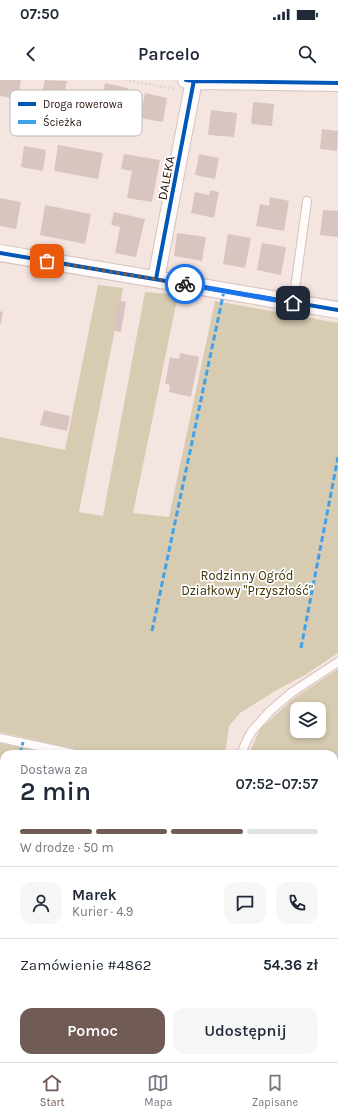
<!DOCTYPE html>
<html lang="pl">
<meta charset="utf-8">
<style>
:root{--surface:#fff;--page:#f6f6f7;--text:#1f2937;--muted:#747a83;--line:#e0e1e3;--accent:#705b55}
body{margin:0;font-family:Karla,sans-serif;background:var(--page);color:var(--text);height:100vh;display:flex;flex-direction:column;font-size:15px;white-space:nowrap}
*{box-sizing:border-box;margin:0}
p{font-size:13px;color:var(--muted)}
.icon{flex:none;width:22px;height:22px;fill:none;stroke:currentColor;stroke-width:2;stroke-linecap:round;stroke-linejoin:round}
.map{position:relative;flex:1;overflow:hidden}
.panel{position:absolute;left:0px;top:670px;width:338px;height:312px;display:flex;flex-direction:column;background:var(--surface);border-radius:12px 12px 0 0;box-shadow:0 2px 6px #0003}
.panel>*{flex:none}
.buttons{position:absolute;left:290px;top:622px;display:grid;gap:8px}
.buttons a{display:grid;place-items:center;width:36px;height:36px;border-radius:8px;background:var(--surface);box-shadow:0 2px 6px #0003;font-size:20px}
.pin{position:absolute;display:grid;place-items:center;width:34px;height:34px;color:#fff;margin:-17px;border-radius:8px;box-shadow:0 2px 6px #0006}
.courier{position:absolute;display:grid;place-items:center;width:40px;height:40px;margin:-20px;border:3px solid #1a73e8;border-radius:50%;background:#fff;color:#222;box-shadow:0 1px 5px #0007}
.summary em{font-style:normal;font-weight:600}
.summary div{display:flex;flex-direction:column-reverse}
.summary{display:flex;align-items:center;justify-content:space-between;height:68px;padding:0 20px}
h1{font-size:26px;font-weight:600;line-height:30px}
.bar{display:grid;grid-template-columns:repeat(4,1fr);gap:6px 4px;align-content:center;height:48px;padding:0 20px}
.bar i{height:5px;border-radius:3px;background:var(--line)}
.bar .current{background:var(--accent)}
.bar p{grid-column:span 4}
.line{display:flex;align-items:center;gap:10px;padding:0 20px;border-top:1px solid var(--line)}
.line div{flex:1}
.round{display:grid;place-items:center;flex:none;width:42px;height:42px;border-radius:12px;background:var(--page)}
.cta{display:flex;gap:8px;margin-top:auto;padding:8px 20px}
.cta a{flex:1;height:46px;border-radius:12px;background:var(--accent);color:#fff;font-size:16px;font-weight:600;line-height:46px;text-align:center}
.cta a+a{background:var(--page);color:var(--text)}
.status{display:flex;justify-content:space-between;align-items:center;height:28px;padding:0 20px;background:var(--surface);direction:ltr}
.status svg{height:11px;fill:currentColor}
header{display:flex;justify-content:space-between;align-items:center;height:52px;padding:0 20px;background:var(--surface);font-size:18px;font-weight:600}
.tabs{display:flex;justify-content:space-around;align-items:center;height:56px;border-top:1px solid var(--line);background:var(--surface);font-size:11px;color:var(--muted)}
.tabs a{display:grid;justify-items:center;gap:2px}
.tabs .current{color:var(--accent)}
.map>svg:first-child{display:block}
.green{fill:#d7cbb2;fill-rule:evenodd}
.building{fill:#d8c5bf}
.lines{fill:none;stroke-linecap:round;stroke-linejoin:round}
.service-casing{stroke:#d6c2bc;stroke-width:10}
.minor-casing{stroke:#d6c2bc;stroke-width:18}
.path{stroke:#dbd6d4;stroke-width:2.5;stroke-dasharray:2 2;stroke-linecap:butt}
.service{stroke:#fefbfa;stroke-width:8}
.minor{stroke:#fefbfa;stroke-width:16}
.quiet{stroke:#3ea1e9;stroke-width:3;stroke-dasharray:6 3;stroke-linecap:butt}
.cycleway-casing{stroke:#fff;stroke-width:6}
.cycleway{stroke:#0057b8;stroke-width:4}
.done{stroke:#705b55;stroke-width:4;stroke-dasharray:0 7.2}
.route{stroke:#1a73e8;stroke-width:5}
.labels{text-anchor:middle;dominant-baseline:central;stroke-width:3.5;stroke-linejoin:round;paint-order:stroke}
.street-label{font-size:13px;fill:#29110a;stroke:#fff}
.park-label{font-size:13px;fill:#3b3100;stroke:#fff}
.key{fill:#fff;stroke:#bfb8b6;stroke-width:1}
.key-label{font-size:11px;fill:#29110a}
</style>
<div class="status"><b>07:50</b><svg viewBox="0 0 49 12"><path d="M0 12V9h3v3zM5 12V6h3v6zM10 12V3h3v9zM15 12V0h3v12zM26 1h20v11H26zM47 4h2v5h-2z"/></svg></div>
<header><svg class="icon" aria-label="back" viewBox="0 0 24 24"><path d="M15 5l-7 7 7 7"/></svg>Parcelo<svg class="icon" aria-label="search" viewBox="0 0 24 24"><circle cx="10" cy="10" r="6"/><path d="M15 15l6 6"/></svg></header>
<div class="map">
<svg width="338" height="982" viewBox="0 0 338 982">
<rect width="100%" height="100%" fill="#f5e5e0"/>
<path class="green" d="M 98,205 L 123,208 L 79,432 L 103,436 L 145,212 L 178,215 L 133,433 L 169,437 L 215,221 L 338,243 L 338,573 L 305,595 L 275,611 L 240,633 L 229,646 L 225,674 L 97,674 L 0,652 L 0,357 L 65,370 Z
M 338,589 L 338,982 L 187,982 L 188,978 L 334,978 L 334,674 L 250,674 L 252,667 L 260,649 L 293,619 ZM 297,629 L 319,629 L 319,651 L 297,651 Z
M 0,663 L 55,674 L 4,674 L 4,978 L 171,978 L 170,982 L 0,982 Z"/>
<path class="building" d="M 0,0 L 21,0 L 18,19 L 0,16 Z
M 45,0 L 67,1 L 63,20 L 41,16 Z
M 105,3 L 128,8 L 124,27 L 112,25 L 108,47 L 97,44 Z
M 145,13 L 167,18 L 163,42 L 140,38 Z
M 253,22 L 274,24 L 272,46 L 251,44 Z
M 211,30 L 237,33 L 234,57 L 208,55 Z
M 322,49 L 338,51 L 337,71 L 320,69 Z
M 58,65 L 103,73 L 98,99 L 54,91 Z
M 24,66 L 46,70 L 43,91 L 21,87 Z
M 124,74 L 160,80 L 152,122 L 127,118 L 132,91 L 121,89 Z
M 199,74 L 219,78 L 215,99 L 195,95 Z
M 210,110 L 219,112 L 214,138 L 191,133 L 195,112 L 209,115 Z
M 270,117 L 289,121 L 284,151 L 256,146 L 260,124 L 269,126 Z
M 0,118 L 21,122 L 16,149 L 0,146 Z
M 45,125 L 91,134 L 85,164 L 40,155 Z
M 323,130 L 338,131 L 338,157 L 320,155 Z
M 114,132 L 145,139 L 136,177 L 115,173 L 120,147 L 111,145 Z
M 177,153 L 206,157 L 202,181 L 174,176 Z
M 228,154 L 251,158 L 245,188 L 223,184 Z
M 262,163 L 286,167 L 281,195 L 257,190 Z
M 118,220 L 126,222 L 121,252 L 114,251 Z
M 0,231 L 3,232 L 1,244 L 0,244 Z
M 180,273 L 199,277 L 191,317 L 169,312 L 170,305 L 165,304 L 170,277 L 179,279 Z
M 44,330 L 70,336 L 67,351 L 40,345 Z"/>
<g class="lines">
<defs>
<path id="service" d="M 293,223 L 307,121
M 0,658 L 75,674
M 241,674 L 247,660 L 252,651 L 270,631 L 291,613 L 338,582
M 176,982 L 177,978"/>
<path id="minor" d="M 186,0 L 194,1 L 338,3
M 0,173 L 338,230
M 156,199 L 194,0"/>
</defs>
<use href="#service" class="service-casing"/>
<use href="#minor" class="minor-casing"/>
<path class="path" d="M 125,0 L 174,9"/>
<use href="#service" class="service"/>
<use href="#minor" class="minor"/>
<path class="quiet" d="M 152,551 L 224,211
M 301,568 L 338,377
M 20,674 L 23,662
M 0,768 L 4,750
M 98,982 L 99,978"/>
<defs>
<path id="cycleway" d="M 186,0 L 194,1 L 338,3
M 0,173 L 338,230
M 156,199 L 194,0"/>
</defs>
<use href="#cycleway" class="cycleway-casing"/>
<use href="#cycleway" class="cycleway"/>
</g>
<g class="lines">
<path class="done" d="M 47,181 L 185,204"/>
<path class="route" d="M 185,204 L 293,223"/>
</g>
<g class="labels">
<g class="street-label">
<text transform="translate(166 98) rotate(-79)">DALEKA</text>
</g>
<g class="park-label">
<text x="247" y="495">Rodzinny Ogród<tspan x="247" dy="15">Działkowy "Przyszłość"</tspan></text>
</g>
</g>
<rect x="10" y="10" width="132" height="46" rx="6" class="key"/>
<rect x="18" y="22" width="18" height="4" fill="#0057b8"/>
<rect x="18" y="40" width="18" height="4" fill="#3ea1e9"/>
<g class="key-label">
<text x="43" y="28">Droga rowerowa</text>
<text x="43" y="46">Ścieżka</text>
</g>
</svg>
<div class="buttons">
<a><svg class="icon" aria-label="layers" viewBox="0 0 24 24"><path d="M12 4l9 5-9 5-9-5zM3 14l9 5 9-5"/></svg></a>
</div>
<div class="pin" style="left:47px;top:181px;background:#ea580c"><svg class="icon" aria-label="bag" viewBox="0 0 24 24"><path d="M5 8h14l-1 12H6zM9 8a3 3 0 0 1 6 0"/></svg></div>
<div class="pin" style="left:293px;top:223px;background:#1f2937"><svg class="icon" aria-label="home" viewBox="0 0 24 24"><path d="M3 11l9-7 9 7M6 9v11h12V9"/></svg></div>
<div class="courier" style="left:185px;top:204px"><svg class="icon" aria-label="bike" viewBox="0 0 24 24"><circle cx="6" cy="16" r="4"/><circle cx="18" cy="16" r="4"/><path d="M6 16l4-8h5l3 8M10 8l3 8H6M13 5h3"/></svg></div>
<section class="panel">
<div class="summary"><div><h1>2 min</h1><p>Dostawa za</p></div><em>07:52–07:57</em></div>
<div class="bar"><i class="current"></i><i class="current"></i><i class="current"></i><i></i><p>W drodze · 50 m</p></div>
<div class="line" style="height:72px"><a class="round"><svg class="icon" aria-label="person" viewBox="0 0 24 24"><circle cx="12" cy="8" r="4"/><path d="M4 21q1-7 8-7t8 7"/></svg></a><div><b>Marek</b><p>Kurier · 4.9</p></div><a class="round"><svg class="icon" aria-label="chat" viewBox="0 0 24 24"><path d="M4 5h16v11H9l-5 4z"/></svg></a><a class="round"><svg class="icon" aria-label="phone" viewBox="0 0 24 24"><path d="M5 4h4l2 5-3 2q2 4 5 5l2-3 5 2v4C11 20 4 13 5 4z"/></svg></a></div>
<div class="line" style="height:52px"><div>Zamówienie #4862</div><b>54.36 zł</b></div>
<div class="cta"><a>Pomoc</a><a>Udostępnij</a></div>
</section>
</div>
<nav class="tabs">
<a class="current"><svg class="icon" aria-label="home" viewBox="0 0 24 24"><path d="M3 11l9-7 9 7M6 9v11h12V9"/></svg>Start</a>
<a><svg class="icon" aria-label="map" viewBox="0 0 24 24"><path d="M3 6l6-2 6 2 6-2v14l-6 2-6-2-6 2zM9 4v14M15 6v14"/></svg>Mapa</a>
<a><svg class="icon" aria-label="saved" viewBox="0 0 24 24"><path d="M7 4h10v16l-5-4-5 4z"/></svg>Zapisane</a>
</nav>
